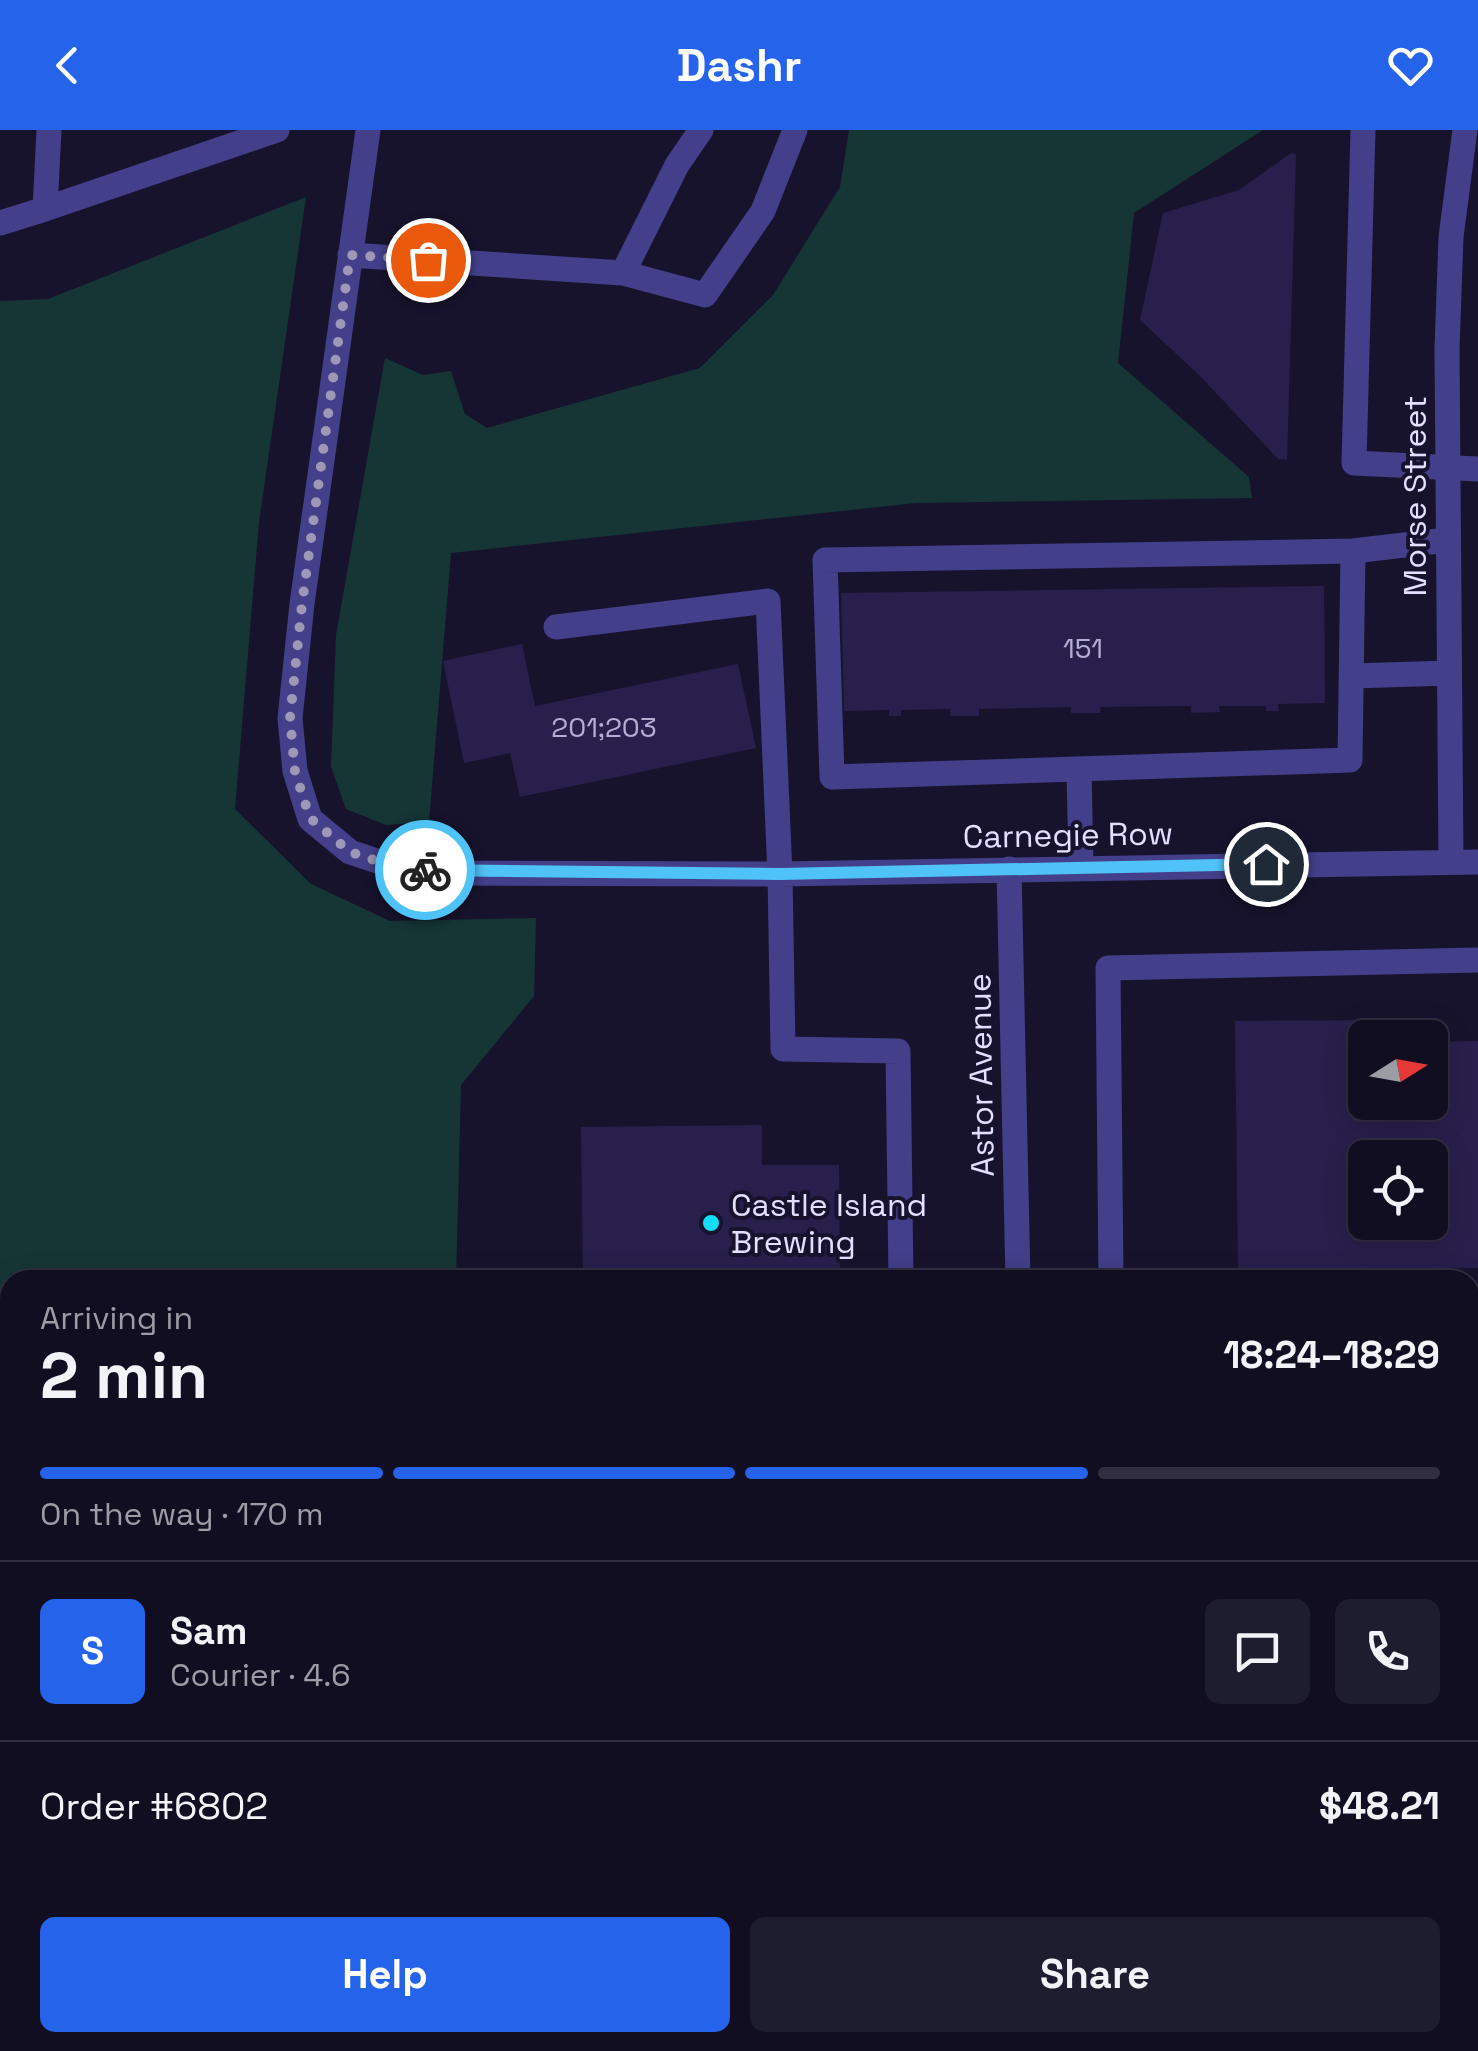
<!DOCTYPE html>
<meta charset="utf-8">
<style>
:root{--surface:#110e22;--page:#1e1c2f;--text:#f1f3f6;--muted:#9c9ca5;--line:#302e40;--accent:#2563eb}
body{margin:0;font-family:"Space Grotesk",sans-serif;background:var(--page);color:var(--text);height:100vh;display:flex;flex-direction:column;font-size:38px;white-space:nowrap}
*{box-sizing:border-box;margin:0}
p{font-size:32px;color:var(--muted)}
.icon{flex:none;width:55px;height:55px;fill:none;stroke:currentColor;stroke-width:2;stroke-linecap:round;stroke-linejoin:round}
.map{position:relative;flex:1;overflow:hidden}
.drawer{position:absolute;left:0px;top:1140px;width:1480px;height:782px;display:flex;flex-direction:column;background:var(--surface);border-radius:30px 30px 0 0;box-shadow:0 5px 25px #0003,0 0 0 2px var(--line)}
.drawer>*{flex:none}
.needle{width:65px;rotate:79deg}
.buttons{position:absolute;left:1348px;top:890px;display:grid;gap:20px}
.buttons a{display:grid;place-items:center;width:100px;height:100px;border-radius:15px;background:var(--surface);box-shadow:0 5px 25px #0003,0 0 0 2px var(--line);font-size:50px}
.pin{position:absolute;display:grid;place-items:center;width:85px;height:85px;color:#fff;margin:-42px;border:5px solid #fff;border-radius:50%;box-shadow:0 2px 10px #0007}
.courier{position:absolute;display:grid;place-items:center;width:100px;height:100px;margin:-50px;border:8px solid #4fc3f7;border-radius:50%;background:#fff;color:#222;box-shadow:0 2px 12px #0007}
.headline em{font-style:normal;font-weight:600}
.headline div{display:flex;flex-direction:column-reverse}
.headline{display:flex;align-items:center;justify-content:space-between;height:170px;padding:0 40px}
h1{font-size:65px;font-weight:600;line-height:75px}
.bar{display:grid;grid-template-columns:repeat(4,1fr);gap:15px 10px;align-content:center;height:120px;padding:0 40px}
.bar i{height:12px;border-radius:8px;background:var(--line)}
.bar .on{background:var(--accent)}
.bar p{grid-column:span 4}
.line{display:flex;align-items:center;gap:25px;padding:0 40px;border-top:2px solid var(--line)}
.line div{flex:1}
.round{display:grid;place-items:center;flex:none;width:105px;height:105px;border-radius:15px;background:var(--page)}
.button{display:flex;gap:20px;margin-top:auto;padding:20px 40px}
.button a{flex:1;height:115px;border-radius:15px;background:var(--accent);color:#fff;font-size:40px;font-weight:600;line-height:115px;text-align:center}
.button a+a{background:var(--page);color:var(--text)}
header{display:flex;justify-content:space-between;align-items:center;height:130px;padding:0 40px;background:var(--accent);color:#fff;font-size:45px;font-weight:600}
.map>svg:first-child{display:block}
.green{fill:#163636}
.water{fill:#0f254f}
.building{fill:#291f4d;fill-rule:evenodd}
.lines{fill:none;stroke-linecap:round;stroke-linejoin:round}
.minor{stroke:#433f8a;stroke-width:25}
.done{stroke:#9c98b5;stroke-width:10;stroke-dasharray:0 18}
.route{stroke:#4fc3f7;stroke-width:12}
.poi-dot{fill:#10ddf9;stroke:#17132d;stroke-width:4}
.labels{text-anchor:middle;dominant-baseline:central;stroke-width:8;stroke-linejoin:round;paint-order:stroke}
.number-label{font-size:28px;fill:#b4afd2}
.street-label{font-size:32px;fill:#e3dffe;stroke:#17132d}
.poi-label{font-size:32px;fill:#e3dffe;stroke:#17132d;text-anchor:start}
</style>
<header><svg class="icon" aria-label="back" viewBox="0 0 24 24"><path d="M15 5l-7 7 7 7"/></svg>Dashr<svg class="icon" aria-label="heart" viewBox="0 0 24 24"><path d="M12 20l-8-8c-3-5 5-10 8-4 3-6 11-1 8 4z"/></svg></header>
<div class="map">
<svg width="1478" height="1921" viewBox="0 0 1478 1921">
<rect width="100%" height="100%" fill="#17132d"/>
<path class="green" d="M 849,0 L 1263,0 L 1134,83 L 1118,233 L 1249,347 L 1252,368 L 916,373 L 451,423 L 429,692 L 386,695 L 346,679 L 331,637 L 336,505 L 385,228 L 423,245 L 451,241 L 465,284 L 487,298 L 700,238 L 773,165 L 840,57 Z
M 306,67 L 259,392 L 235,679 L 311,754 L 390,791 L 536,788 L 534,866 L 461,955 L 456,1150 L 10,1150 L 10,1717 L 0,1715 L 0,171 L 48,169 Z"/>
<path class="water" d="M 1,1715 L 10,1717 L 10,1912 L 88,1913 L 87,1921 L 0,1916 Z"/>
<path class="building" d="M 1291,23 L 1296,24 L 1287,330 L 1278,329 L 1200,246 L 1140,190 L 1163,83 L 1239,60 Z
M 1324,456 L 1325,573 L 1278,574 L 1279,581 L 1266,581 L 1266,576 L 1219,576 L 1220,582 L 1191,583 L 1191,576 L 1100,577 L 1101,583 L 1071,583 L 1071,577 L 979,579 L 979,586 L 950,586 L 950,579 L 901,580 L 901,586 L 889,586 L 889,580 L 844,581 L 841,463 Z
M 522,514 L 535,576 L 738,534 L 756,618 L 520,667 L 510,623 L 464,633 L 443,531 Z
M 1382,890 L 1383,908 L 1365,908 L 1365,972 L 1430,972 L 1430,912 L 1478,911 L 1478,1138 L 1238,1140 L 1235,891 ZM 1365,1028 L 1430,1028 L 1430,1092 L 1365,1092 Z
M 762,995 L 762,1035 L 839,1035 L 840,1150 L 583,1150 L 581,997 Z
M 1470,1268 L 1478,1268 L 1478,1439 L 1470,1439 Z
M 1140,1912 L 1469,1912 L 1471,1921 L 1109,1921 Z"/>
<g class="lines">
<path class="minor" d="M 368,0 L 302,474 L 290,588 L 295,641 L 310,689 L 350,722 L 398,738 L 460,743 L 780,744 L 1478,732
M 1363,0 L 1354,333 L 1478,339
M 45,79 L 277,0
M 0,93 L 45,79 L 49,0
M 350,125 L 623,143 L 705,165 L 763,81 L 795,0
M 623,143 L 677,35 L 701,0
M 1353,421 L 825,430 L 832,647 L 1350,630 L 1353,421 L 1447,410
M 556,497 L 768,471 L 780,744 L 783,919 L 898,921 L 901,1150
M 1352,546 L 1449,543
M 1079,639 L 1081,736
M 1451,732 L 1447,219 L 1451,107 L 1465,0
M 1009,739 L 1018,1150
M 1111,1150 L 1108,838 L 1478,830
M 1470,1220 L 1478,1220
M 1470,1485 L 1478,1481
M 1470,1577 L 1478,1644
M 1470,1678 L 1478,1677
M 1470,1749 L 1478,1747
M 876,1921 L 906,1912"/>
</g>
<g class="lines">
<path class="done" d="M 425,740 L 398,738 L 350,722 L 310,688 L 295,642 L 290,588 L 302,474 L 350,125 L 428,130"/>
<path class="route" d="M 425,740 L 780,744 L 1266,734"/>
</g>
<circle class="poi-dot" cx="711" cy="1093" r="10"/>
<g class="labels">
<g class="number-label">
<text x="1083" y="518">151</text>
<text x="604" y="597">201;203</text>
</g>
<g class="street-label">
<text transform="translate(1415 366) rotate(-90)">Morse Street</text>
<text transform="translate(1068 705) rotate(-1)">Carnegie Row</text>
<text transform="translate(981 945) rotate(-91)">Astor Avenue</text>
</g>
<g class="poi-label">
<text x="731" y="1075">Castle Island<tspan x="731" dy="37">Brewing</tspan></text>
</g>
</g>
</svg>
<div class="buttons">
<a><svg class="needle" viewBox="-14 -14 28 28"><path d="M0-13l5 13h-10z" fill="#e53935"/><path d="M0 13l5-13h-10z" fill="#9c9ca5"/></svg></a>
<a><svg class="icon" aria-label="locate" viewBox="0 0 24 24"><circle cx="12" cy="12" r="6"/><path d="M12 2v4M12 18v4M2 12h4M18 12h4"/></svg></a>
</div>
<div class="pin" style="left:428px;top:130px;background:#ea580c"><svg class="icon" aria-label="bag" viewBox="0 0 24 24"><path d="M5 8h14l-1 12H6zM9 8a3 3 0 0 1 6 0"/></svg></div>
<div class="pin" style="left:1266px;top:734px;background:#1f2937"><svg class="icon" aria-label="home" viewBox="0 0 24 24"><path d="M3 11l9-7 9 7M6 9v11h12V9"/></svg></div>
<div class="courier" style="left:425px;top:740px"><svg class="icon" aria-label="bike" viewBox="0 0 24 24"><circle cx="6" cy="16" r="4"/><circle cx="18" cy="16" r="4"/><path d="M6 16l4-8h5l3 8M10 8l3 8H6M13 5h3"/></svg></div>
<section class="drawer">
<div class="headline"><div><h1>2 min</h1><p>Arriving in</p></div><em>18:24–18:29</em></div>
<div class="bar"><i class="on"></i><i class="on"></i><i class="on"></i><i></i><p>On the way · 170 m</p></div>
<div class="line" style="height:180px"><b class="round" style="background:var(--accent);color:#fff">S</b><div><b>Sam</b><p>Courier · 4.6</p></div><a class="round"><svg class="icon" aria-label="chat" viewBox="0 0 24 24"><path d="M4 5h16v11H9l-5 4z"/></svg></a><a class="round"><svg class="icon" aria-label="phone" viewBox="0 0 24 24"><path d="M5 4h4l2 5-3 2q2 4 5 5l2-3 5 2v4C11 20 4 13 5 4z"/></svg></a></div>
<div class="line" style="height:130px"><div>Order #6802</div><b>$48.21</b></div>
<div class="button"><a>Help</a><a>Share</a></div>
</section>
</div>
